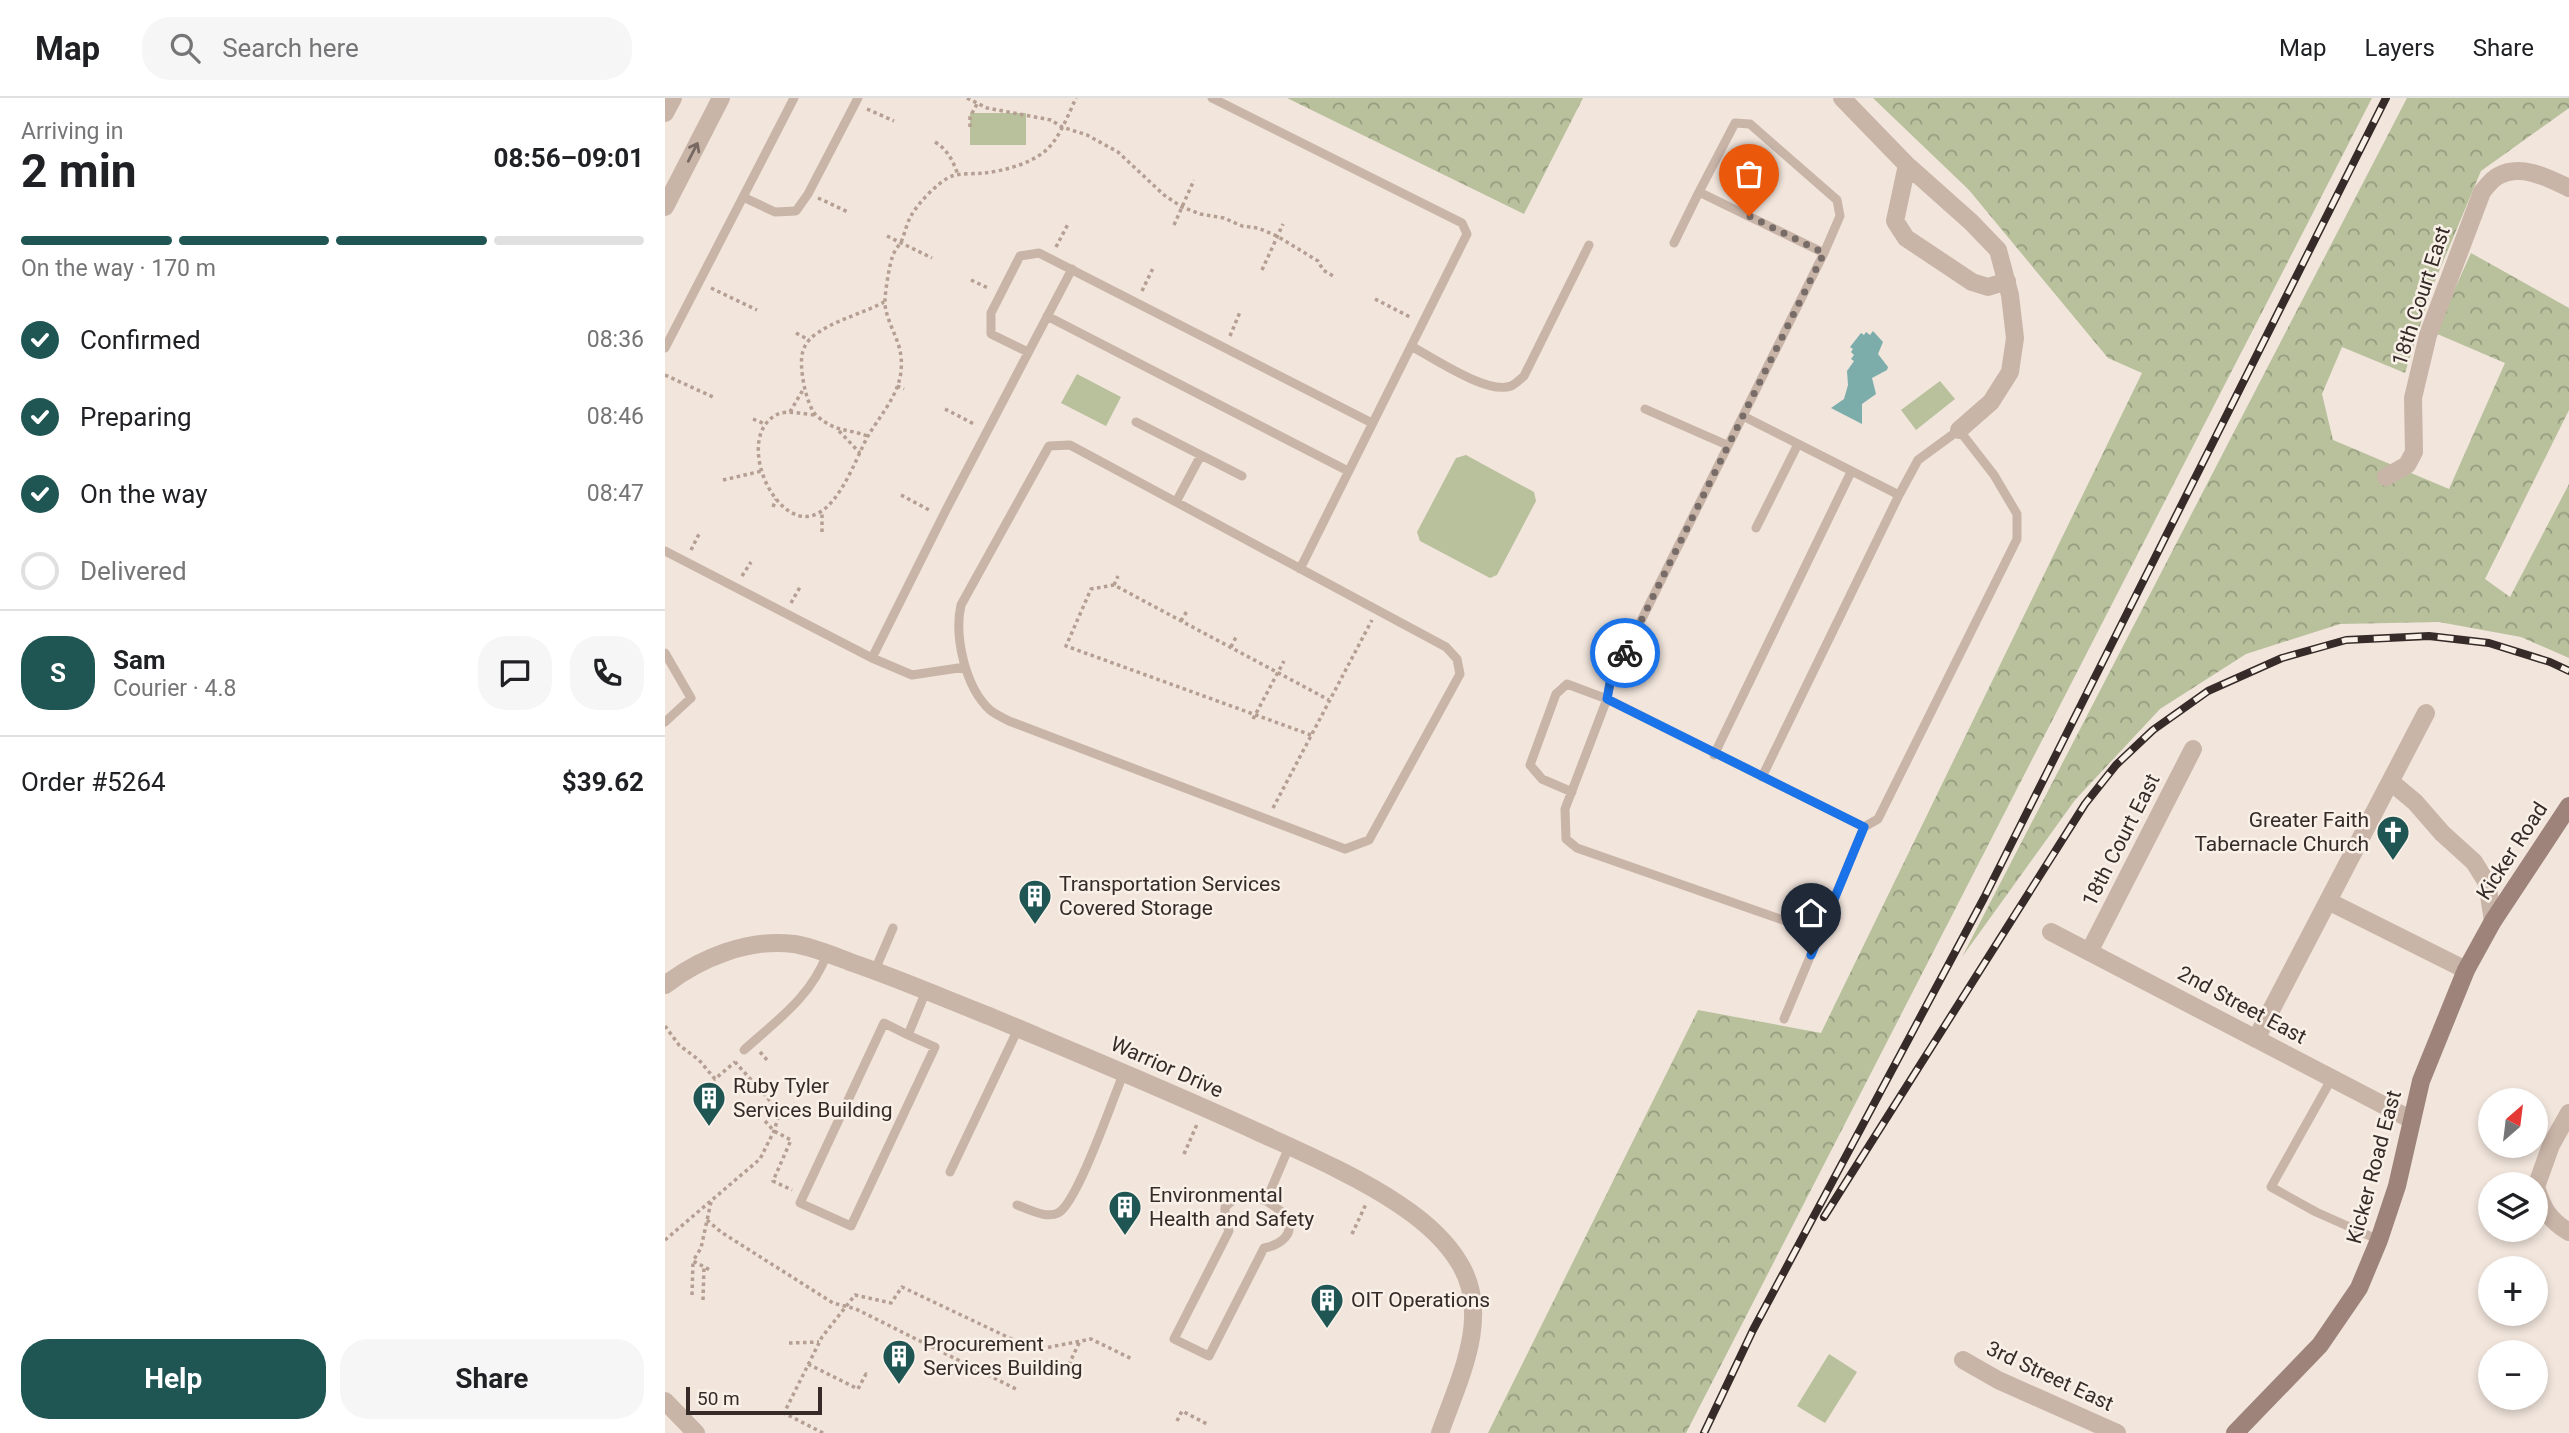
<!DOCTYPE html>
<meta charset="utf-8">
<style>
:root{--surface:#fff;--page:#f6f6f6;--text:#202124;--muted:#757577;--line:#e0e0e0;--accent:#1f5654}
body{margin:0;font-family:Roboto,sans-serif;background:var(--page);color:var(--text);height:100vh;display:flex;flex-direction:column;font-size:26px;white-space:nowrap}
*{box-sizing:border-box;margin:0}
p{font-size:23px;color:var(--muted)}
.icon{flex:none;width:38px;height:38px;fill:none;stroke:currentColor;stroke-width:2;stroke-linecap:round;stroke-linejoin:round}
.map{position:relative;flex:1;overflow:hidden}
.details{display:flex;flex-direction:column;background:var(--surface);width:665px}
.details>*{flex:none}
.needle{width:46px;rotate:28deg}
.tools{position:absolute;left:1813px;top:990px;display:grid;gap:14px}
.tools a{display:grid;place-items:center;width:70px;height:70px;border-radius:50%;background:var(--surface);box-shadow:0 4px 10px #0003;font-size:35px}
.scale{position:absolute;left:21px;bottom:18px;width:136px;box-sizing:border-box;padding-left:7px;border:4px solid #362b28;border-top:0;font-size:19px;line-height:24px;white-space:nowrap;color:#362b28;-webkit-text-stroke:5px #f9f0e8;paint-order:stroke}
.pin{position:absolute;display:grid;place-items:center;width:60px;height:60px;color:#fff;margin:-72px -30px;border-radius:50% 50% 50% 0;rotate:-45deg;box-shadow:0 0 7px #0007}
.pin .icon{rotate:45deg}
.courier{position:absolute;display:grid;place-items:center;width:70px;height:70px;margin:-35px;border:5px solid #1a73e8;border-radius:50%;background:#fff;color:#222;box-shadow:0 2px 9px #0007}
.overview em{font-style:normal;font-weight:700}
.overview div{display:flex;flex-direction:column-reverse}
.overview{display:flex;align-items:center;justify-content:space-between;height:119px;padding:0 21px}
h1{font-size:46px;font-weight:700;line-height:52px}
.bar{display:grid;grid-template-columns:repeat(4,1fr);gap:10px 7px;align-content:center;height:84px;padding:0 21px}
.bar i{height:9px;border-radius:5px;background:var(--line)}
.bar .selected{background:var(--accent)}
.bar p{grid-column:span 4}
.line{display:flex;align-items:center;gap:18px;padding:0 21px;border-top:2px solid var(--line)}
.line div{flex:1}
.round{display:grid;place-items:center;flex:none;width:74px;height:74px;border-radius:28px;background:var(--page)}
ol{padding:0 21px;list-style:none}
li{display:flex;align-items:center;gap:21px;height:77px}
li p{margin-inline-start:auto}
li .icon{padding:7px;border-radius:50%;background:var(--accent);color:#fff;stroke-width:4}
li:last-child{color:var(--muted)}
li i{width:38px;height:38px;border:4px solid var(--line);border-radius:50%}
.button{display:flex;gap:14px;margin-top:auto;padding:14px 21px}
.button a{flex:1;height:80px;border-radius:28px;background:var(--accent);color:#fff;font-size:28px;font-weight:700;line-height:80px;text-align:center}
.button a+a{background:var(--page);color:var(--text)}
header{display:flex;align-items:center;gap:42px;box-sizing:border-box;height:98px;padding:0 35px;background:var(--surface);border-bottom:2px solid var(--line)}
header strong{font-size:33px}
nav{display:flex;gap:38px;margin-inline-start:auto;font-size:24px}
.search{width:490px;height:63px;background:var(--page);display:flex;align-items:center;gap:18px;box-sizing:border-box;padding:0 24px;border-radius:28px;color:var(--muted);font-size:26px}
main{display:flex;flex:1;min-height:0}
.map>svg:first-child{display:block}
.forest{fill:url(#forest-crowns)}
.park{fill:#b8c09c}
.water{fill:#7cadaa}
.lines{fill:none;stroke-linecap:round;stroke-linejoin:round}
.path{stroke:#b59e92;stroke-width:3.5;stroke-dasharray:3.5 3.5;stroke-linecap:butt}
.service{stroke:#c9b4a8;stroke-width:9}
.minor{stroke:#c9b4a8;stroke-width:18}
.tertiary{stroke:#c9b4a8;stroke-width:18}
.secondary{stroke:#9d837a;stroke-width:18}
.rail-casing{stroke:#362b28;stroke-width:8}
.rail{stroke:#f9f0e8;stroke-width:5;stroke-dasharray:16;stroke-linecap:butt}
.oneway{stroke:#786962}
.done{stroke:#776c67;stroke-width:7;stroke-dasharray:0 12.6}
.route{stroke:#1a73e8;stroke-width:9}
.labels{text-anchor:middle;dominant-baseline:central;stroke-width:5;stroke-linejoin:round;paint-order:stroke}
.street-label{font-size:21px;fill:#362b28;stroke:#f9f0e8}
.poi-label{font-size:21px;fill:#362b28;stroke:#f9f0e8;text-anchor:start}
</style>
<header>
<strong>Map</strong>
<div class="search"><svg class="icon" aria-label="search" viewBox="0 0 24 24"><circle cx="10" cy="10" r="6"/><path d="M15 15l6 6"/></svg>Search here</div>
<nav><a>Map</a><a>Layers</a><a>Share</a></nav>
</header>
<main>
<section class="details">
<div class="overview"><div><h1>2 min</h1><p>Arriving in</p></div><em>08:56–09:01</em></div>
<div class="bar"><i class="selected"></i><i class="selected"></i><i class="selected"></i><i></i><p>On the way · 170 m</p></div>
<ol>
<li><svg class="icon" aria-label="check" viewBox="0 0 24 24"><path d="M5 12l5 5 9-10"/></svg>Confirmed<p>08:36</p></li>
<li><svg class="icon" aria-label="check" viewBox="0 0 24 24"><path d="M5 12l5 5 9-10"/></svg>Preparing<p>08:46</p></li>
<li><svg class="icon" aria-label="check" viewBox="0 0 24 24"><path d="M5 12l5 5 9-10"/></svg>On the way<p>08:47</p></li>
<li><i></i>Delivered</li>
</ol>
<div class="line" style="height:126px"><b class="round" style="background:var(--accent);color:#fff">S</b><div><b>Sam</b><p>Courier · 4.8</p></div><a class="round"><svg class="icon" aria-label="chat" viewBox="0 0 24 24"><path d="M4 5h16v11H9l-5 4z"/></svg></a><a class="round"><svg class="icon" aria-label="phone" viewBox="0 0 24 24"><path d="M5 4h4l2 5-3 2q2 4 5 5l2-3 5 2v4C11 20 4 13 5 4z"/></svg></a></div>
<div class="line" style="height:91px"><div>Order #5264</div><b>$39.62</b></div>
<div class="button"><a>Help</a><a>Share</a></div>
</section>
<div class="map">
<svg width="1904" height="1335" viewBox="0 0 1904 1335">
<defs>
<pattern id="forest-crowns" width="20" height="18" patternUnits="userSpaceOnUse" patternTransform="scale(1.75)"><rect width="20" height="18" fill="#b8c09c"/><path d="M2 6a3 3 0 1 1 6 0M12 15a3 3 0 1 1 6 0" fill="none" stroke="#969c7f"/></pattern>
</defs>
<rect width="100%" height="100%" fill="#f1e5dc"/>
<path class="forest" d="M 622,0 L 918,0 L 859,116 Z
M 1208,0 L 1707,0 L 1021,1335 L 823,1335 L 1033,912 L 1156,935 L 1477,275 L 1443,260 L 1304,92 Z
M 1742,0 L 1904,0 L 1904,10 L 1816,73 L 1767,190 L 1740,275 L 1677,249 L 1657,296 L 1668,342 L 1784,391 L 1840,265 L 1770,235 L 1806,155 L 1904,210 L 1904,312 L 1820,481 L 1845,499 L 1904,386 L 1904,560 L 1856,539 L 1774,524 L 1675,526 L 1581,556 L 1495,611 L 1410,702 L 1297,859 Z"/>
<path class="park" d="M 305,15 L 361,15 L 361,47 L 305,47 Z
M 412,276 L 456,299 L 441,328 L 396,305 Z
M 1275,283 L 1290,301 L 1251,332 L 1236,312 Z
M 801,357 L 869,394 L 871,403 L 832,477 L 825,480 L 755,443 L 752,434 L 791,360 Z
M 1164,1256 L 1192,1274 L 1160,1325 L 1132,1308 Z"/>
<path class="water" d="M 1208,233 L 1218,244 L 1213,256 L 1223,269 L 1222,272 L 1207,280 L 1211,296 L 1197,306 L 1197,326 L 1166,310 L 1179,301 L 1183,287 L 1182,273 L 1189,263 L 1186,261 L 1189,257 L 1186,254 L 1188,251 L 1185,249 L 1196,235 L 1199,237 L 1201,234 L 1205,237 Z"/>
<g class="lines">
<path class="path" d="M 302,0 L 322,10 L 386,22 L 397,29 L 422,37 L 453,54 L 499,97 L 517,109 L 535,116 L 559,120 L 577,128 L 593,130 L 612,138 L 653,163 L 658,172 L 670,179
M 202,11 L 229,23
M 305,29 L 305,19 L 312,6
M 270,44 C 283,52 288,63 293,77
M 153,100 L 183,114
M 509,127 L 529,82
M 222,138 L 267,160
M 391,149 L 403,126
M 597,172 L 618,126
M 306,182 L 323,190
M 46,190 L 92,212
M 477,193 L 488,170
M 710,201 L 745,219
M 131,235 L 144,242
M 565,238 L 575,214
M 0,277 L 48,299
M 232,288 L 239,291
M 280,311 L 311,327
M 125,314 L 139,290
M 149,317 C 139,316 122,312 113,316 C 74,334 99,409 135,418 C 170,425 190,361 203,338 C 214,319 234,297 236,273 C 239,244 224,233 220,207 C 219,200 224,169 227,160 C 228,154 234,148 237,142 C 240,134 242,125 246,118 C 252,106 275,82 287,78 C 297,75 309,76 319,75 C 338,73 364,66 379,54 C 394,42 403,17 411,0
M 88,321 L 100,326
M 174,333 L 195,355
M 202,338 C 182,330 173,335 153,319 C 141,310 133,266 138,253 C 140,246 145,240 151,236 C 172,221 197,216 219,204
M 58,382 L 97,373
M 236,397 L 266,413
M 108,409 L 111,401
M 157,434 L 157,413
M 26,452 L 34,436
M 77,478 L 86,464
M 449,487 L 453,478
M 126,505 L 135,489
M 516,523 L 522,513
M 566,549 L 571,539
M 588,621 L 619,563
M 646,637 L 401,548 L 426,491 L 449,487 L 664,602
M 608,710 L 707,522
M 0,928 L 14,947 L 34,962 L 50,981 L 70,964
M 95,954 L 103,963
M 100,1023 L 109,1033 L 126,1042 L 108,1083 L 127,1092
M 519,1056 L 533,1024
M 46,1104 L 36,1150 L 28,1163 L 47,1173
M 42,1122 L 56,1134 L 168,1205 L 191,1211 L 351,1291
M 687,1136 L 701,1106
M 0,1142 L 95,1061 L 109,1033 L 113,1020 L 108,1006 L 70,964 L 72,963
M 27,1197 L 28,1163
M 38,1202 L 39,1169
M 124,1245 L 154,1244
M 143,1266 L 193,1291 L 201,1276 L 204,1278
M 408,1281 L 405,1264 L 415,1243
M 512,1323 L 517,1313 L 542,1326
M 158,1335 L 119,1315 L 157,1239 L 190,1197 L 226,1205 L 237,1189 L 370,1252 L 426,1241 L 467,1261"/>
<path class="service" d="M 547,0 L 797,125 L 802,136 L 635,471
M 78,99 L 129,0
M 1009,145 L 1034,94
M 382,218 L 683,373
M 746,248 C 768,260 823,297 846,288 C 851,286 855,281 859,278 L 924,147
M 0,250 L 78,99 L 110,114 L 131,113 L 143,96 L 193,0
M 363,254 L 326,236 L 326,215 L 355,158 L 374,155 L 707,325
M 980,311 L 1062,347
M 1078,318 L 1234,397 L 1253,362 L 1294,332 L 1329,377 L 1352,416 L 1352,441 L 1213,721 L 1199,729 L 1155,835 L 912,750 L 901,741 L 900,711 L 942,601 L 945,585 L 1159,155 L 1175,118 L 1172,102 L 1085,26 L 1070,25 L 1034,94 L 1159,155
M 471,324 L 577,378
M 405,347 L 781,549 L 792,561 L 795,576 L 704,742 L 680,751 L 344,623 C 338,620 330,616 325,612 C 300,589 289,538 296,507 L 384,348 Z
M 511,404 L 536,357
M 1091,430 L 1133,346
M 0,453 L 207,560 L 282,410 L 407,171
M 0,555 L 26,600 L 0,624
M 207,560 L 247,577 L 300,569
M 1049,657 L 1186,374
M 1097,679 L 1234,397
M 907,694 L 877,681 L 865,667 L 891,596 L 902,586 L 942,601 L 1199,729
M 210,872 L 228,830
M 1119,921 L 1155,835
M 243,937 L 270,949 L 186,1128 L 135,1105 L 219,925 L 243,937 L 261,893
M 79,952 C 112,922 146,899 162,856
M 1667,980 L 1606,1089 L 1651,1114 L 1714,1142
M 285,1074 L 353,931
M 601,1103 C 609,1108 620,1114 623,1123 C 629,1139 611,1148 599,1150 L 544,1258 L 509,1241 L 564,1133 L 560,1122 L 560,1109 L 574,1097 L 585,1097 L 601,1103 L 624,1049
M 352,1107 C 364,1111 381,1121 393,1115 C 412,1106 449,998 459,974"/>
<path class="minor" d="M 1177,0 L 1242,67 L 1306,124 L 1333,152 L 1345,197 L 1350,240 L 1345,274 L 1326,304 L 1294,332
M 1242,67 L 1230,123 L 1241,140 L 1307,184 L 1323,189 L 1342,183
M 1721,379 L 1742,367 L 1749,354 L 1748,300 L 1763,237 L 1817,94 C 1821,89 1827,81 1833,78 C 1856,65 1883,80 1904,90
M 1726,684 L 1750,704 L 1777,735 L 1809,764 L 1822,785 L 1828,823
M 1663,803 L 1801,872
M 1386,834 L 1747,1022
M 1424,854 L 1528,651
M 0,887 C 35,860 84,840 129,846 C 148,849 167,857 185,864 C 232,880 278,900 324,918 C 414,956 504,993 593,1034 C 639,1055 694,1079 735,1107 C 759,1123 781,1142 795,1166 C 827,1219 793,1283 775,1335
M 1591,941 L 1761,615
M 1871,1089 L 1886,1047 L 1904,1015
M 1871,1089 C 1878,1111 1884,1122 1904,1134
M 1298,1262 L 1333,1282 L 1452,1335
M 0,1303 L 31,1335"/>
<path class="tertiary" d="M 0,15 L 8,0
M 0,109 L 56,0"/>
<path class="secondary" d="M 1570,1335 L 1655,1247 L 1694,1190 L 1714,1142 L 1732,1088 L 1756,983 L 1801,872 L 1828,823 L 1904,708"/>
<defs>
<path id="rail" d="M 1159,1119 L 1420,706 L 1451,667 L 1488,632 L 1543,593 L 1617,560 L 1681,542 L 1764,538 L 1824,545 L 1885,564 L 1904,573
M 1039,1335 L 1088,1232 L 1319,800 L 1721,0"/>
</defs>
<use href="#rail" class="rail-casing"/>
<use href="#rail" class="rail"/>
</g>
<defs><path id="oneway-shaft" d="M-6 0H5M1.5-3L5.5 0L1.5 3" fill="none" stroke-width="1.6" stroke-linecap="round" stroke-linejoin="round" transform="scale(1.75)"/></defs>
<use class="oneway" href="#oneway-shaft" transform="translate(28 54) rotate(-63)"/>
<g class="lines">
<path class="done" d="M 960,555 L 1159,155 L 1084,118"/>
<path class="route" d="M 960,555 L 945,585 L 942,601 L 1199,729 L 1146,857"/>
</g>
<defs>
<symbol id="church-pin" viewBox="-11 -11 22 30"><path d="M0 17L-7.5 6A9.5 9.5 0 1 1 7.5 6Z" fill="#1f5654" stroke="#f9f0e8"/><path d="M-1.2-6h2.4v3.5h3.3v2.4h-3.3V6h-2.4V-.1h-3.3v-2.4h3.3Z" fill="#fff"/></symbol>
<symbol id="building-pin" viewBox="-11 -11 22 30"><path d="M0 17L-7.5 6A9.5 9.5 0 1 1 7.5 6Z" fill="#1f5654" stroke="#f9f0e8"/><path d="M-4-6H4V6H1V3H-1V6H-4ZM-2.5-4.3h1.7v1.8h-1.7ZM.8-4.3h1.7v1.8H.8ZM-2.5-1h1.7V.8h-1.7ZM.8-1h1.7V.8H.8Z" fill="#fff"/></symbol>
</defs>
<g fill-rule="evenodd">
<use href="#church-pin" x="1709" y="715" width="38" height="52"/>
<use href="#building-pin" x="351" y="779" width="38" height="52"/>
<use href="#building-pin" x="25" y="981" width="38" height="52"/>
<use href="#building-pin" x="441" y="1090" width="38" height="52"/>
<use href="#building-pin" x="643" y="1183" width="38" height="52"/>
<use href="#building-pin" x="215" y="1239" width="38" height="52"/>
</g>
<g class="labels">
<g class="street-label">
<text transform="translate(1756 198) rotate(-72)">18th Court East</text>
<text transform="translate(1456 742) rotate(-63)">18th Court East</text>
<text transform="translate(1847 753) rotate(-57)">Kicker Road</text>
<text transform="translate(1577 907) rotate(28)">2nd Street East</text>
<text transform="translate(502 969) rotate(24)">Warrior Drive</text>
<text transform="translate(1709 1069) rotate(-75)">Kicker Road East</text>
<text transform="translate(1385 1278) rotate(25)">3rd Street East</text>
</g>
<g class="poi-label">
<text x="1704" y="722" text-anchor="end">Greater Faith<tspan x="1704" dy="24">Tabernacle Church</tspan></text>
<text x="394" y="786">Transportation Services<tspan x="394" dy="24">Covered Storage</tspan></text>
<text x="68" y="988">Ruby Tyler<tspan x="68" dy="24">Services Building</tspan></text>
<text x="484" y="1097">Environmental<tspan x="484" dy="24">Health and Safety</tspan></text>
<text x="686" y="1202">OIT Operations</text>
<text x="258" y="1246">Procurement<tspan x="258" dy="24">Services Building</tspan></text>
</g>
</g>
</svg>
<div class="tools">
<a><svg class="needle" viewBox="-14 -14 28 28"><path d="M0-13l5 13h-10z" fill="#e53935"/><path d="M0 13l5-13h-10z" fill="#757577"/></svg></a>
<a><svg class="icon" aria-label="layers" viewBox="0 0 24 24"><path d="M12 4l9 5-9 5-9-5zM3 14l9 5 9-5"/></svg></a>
<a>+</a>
<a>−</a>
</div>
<div class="scale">50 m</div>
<div class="pin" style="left:1084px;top:118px;background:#ea580c"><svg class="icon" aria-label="bag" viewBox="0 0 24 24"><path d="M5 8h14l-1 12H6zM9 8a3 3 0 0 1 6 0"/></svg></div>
<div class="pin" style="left:1146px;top:857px;background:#1f2937"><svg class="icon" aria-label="home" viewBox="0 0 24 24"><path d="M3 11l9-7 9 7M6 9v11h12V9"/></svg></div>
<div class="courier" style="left:960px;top:555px"><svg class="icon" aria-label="bike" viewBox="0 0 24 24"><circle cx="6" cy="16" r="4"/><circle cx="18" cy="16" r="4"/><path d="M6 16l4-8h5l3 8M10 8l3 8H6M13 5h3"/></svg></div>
</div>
</main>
